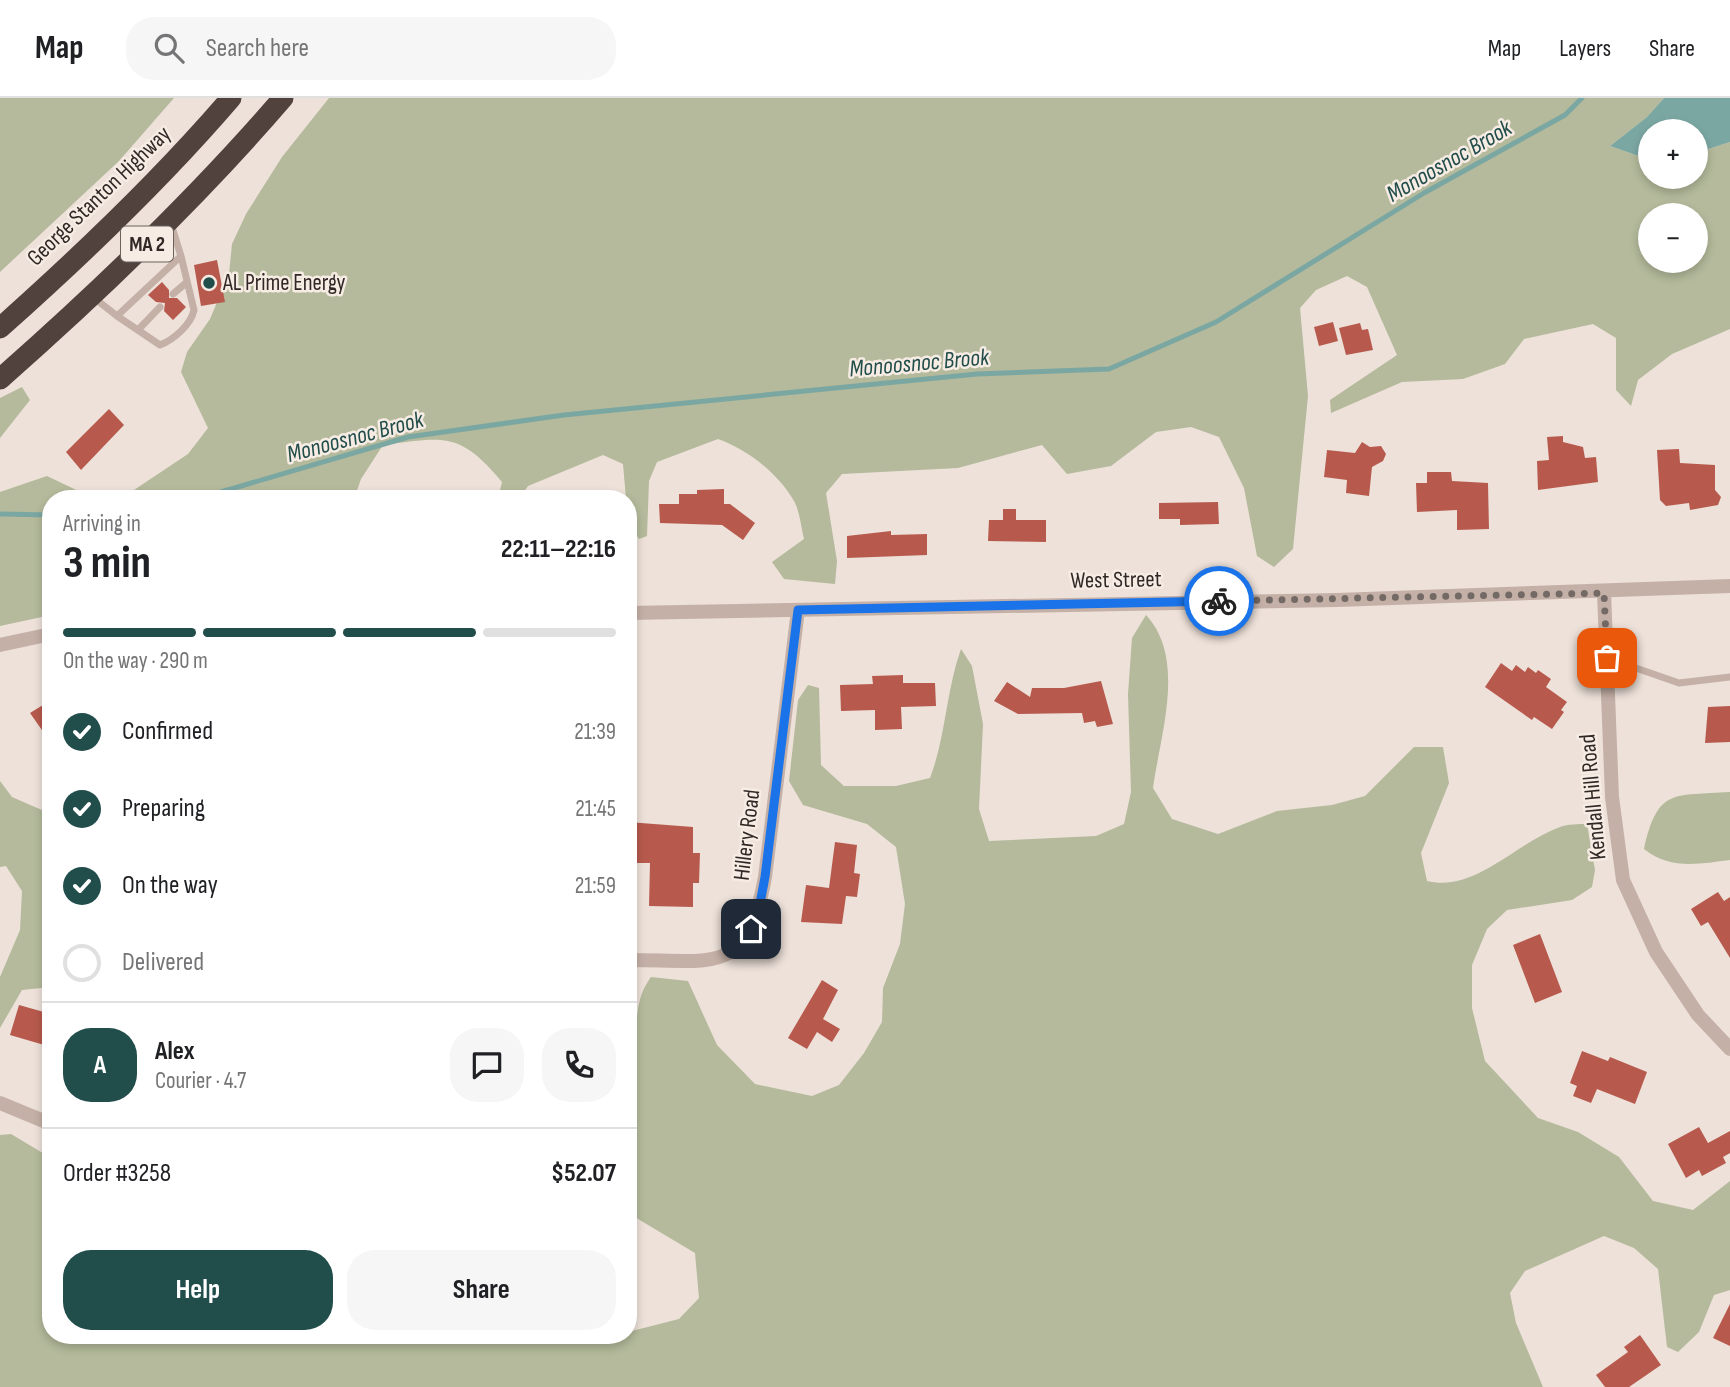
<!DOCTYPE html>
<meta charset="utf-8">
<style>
:root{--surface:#fff;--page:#f6f6f6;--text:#202124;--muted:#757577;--line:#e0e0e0;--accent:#214d4b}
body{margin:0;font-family:"Sofia Sans Condensed",sans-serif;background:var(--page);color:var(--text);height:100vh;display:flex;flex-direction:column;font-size:26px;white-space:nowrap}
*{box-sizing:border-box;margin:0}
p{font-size:23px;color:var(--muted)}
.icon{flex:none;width:38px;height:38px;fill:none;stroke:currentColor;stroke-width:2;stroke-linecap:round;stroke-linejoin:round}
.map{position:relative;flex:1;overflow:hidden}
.details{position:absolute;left:42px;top:392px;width:595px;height:854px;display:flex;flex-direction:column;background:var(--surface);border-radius:28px;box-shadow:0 4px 10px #0003}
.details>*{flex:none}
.tools{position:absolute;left:1638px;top:21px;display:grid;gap:14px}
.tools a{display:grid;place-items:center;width:70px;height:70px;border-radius:50%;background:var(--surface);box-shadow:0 4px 10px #0003;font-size:35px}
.pin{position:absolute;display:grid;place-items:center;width:60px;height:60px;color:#fff;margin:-30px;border-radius:14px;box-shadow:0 4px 10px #0006}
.courier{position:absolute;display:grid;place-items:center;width:70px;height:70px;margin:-35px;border:5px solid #1a73e8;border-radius:50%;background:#fff;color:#222;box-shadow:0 2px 9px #0007}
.overview em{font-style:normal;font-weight:700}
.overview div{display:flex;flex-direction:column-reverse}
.overview{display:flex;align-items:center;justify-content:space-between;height:119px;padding:0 21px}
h1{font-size:46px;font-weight:700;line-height:52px}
.bar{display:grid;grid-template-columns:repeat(4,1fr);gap:10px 7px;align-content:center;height:84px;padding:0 21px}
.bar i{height:9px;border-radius:5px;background:var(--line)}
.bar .current{background:var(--accent)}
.bar p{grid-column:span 4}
.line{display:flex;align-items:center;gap:18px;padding:0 21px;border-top:2px solid var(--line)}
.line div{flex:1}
.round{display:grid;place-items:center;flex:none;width:74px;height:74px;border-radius:28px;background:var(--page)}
ol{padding:0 21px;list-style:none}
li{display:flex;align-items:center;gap:21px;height:77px}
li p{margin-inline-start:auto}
li .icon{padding:7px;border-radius:50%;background:var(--accent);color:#fff;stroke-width:4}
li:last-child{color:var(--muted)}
li i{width:38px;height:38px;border:4px solid var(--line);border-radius:50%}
.button{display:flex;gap:14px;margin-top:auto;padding:14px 21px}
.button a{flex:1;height:80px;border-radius:28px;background:var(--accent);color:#fff;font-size:28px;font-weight:700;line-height:80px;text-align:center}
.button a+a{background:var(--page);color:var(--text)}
header{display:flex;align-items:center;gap:42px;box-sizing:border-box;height:98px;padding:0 35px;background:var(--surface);border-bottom:2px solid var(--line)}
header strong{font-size:33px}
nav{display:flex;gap:38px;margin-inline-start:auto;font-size:24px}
.search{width:490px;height:63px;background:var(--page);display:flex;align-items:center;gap:18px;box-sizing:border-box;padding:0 24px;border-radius:28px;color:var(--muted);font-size:26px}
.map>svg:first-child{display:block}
.green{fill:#b4ba9b;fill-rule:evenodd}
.water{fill:#7ba7a3}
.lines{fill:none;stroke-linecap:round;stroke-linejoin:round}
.stream{stroke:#7ba7a3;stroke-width:5}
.building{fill:#b75a4d}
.lane{stroke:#c4b0a6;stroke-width:7}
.street{stroke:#c4b0a6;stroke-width:14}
.highway{stroke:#51423e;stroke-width:21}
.done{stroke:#736965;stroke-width:7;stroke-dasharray:0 12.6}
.route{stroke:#1a73e8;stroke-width:9}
.poi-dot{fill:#214d4b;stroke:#f6ece4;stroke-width:2.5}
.labels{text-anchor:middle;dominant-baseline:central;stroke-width:5;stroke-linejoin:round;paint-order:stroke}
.shield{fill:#f6ece4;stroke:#6c635f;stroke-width:2}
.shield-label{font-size:21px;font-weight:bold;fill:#312826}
.street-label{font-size:23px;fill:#312826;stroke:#f6ece4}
.poi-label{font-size:23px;fill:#312826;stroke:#f6ece4;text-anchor:start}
.water-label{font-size:24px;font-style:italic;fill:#214d4b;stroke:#f6ece4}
</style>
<header>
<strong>Map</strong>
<div class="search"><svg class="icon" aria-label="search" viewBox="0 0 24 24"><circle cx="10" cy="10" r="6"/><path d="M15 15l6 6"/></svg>Search here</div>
<nav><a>Map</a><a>Layers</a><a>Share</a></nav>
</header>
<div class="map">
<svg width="1730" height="1289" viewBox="0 0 1730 1289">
<rect width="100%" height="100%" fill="#ede1d9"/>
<path class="green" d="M 0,0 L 174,0 L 119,63 L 0,174 Z
M 329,0 L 1664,0 L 1647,19 L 1610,48 L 1650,62 L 1650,79 L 1696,79 L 1696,55 L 1730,44 L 1730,231 L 1672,256 L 1638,282 L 1631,308 L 1616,292 L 1616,240 L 1593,226 L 1524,241 L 1505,266 L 1463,281 L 1402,284 L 1331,315 L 1330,302 L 1397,257 L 1367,189 L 1347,178 L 1316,192 L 1300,210 L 1308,298 L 1293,451 L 1274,469 L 1257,458 L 1244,390 L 1219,339 L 1191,329 L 1156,334 L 1111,368 L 1067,376 L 1042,347 L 958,370 L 842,376 L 826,395 L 837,463 L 835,486 L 784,481 L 772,464 L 804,441 C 801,429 800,414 794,403 C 778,375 748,352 718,341 L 657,364 L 649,383 L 647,438 L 639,441 L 628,424 L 623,366 L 603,357 L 528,388 L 519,401 L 498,401 L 502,384 C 460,333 444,339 383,347 L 361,381 L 354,401 L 51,401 L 51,517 L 0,528 L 0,394 L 47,378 L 91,399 L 128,396 L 188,356 L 208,330 L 181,274 L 187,254 L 210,221 L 229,176 L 232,146 L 246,116 L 282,59 ZM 1650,117 L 1696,117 L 1696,163 L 1650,163 Z
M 22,289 L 30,302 L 0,340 L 0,300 Z
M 1146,517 C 1187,561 1160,637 1153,690 L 1172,721 L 1218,736 L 1277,713 L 1332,707 L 1365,698 L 1414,649 L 1443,649 L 1449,685 L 1421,755 L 1427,783 C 1475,795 1517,744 1560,729 C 1568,726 1579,726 1587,726 L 1595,772 L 1592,789 L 1572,802 L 1507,812 L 1487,831 L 1472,867 L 1472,910 L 1485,963 L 1538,1020 L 1578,1034 L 1619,1059 L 1653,1103 L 1693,1112 L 1730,1083 L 1730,1192 L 1714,1197 L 1699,1234 L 1678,1254 L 1667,1249 L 1658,1171 L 1634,1150 L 1604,1138 L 1525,1173 L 1510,1195 L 1516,1225 L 1543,1289 L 0,1289 L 0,1037 L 11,1036 L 51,1060 L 51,1237 L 628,1237 L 628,1234 L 679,1221 L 699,1200 L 695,1155 L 628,1115 L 628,952 C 642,928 631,906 651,879 L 688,883 L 717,947 L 755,986 L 812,998 L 839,987 L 864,955 L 882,924 L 883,890 L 900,846 L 905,806 L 896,749 L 867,726 L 803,707 L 789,683 L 798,602 L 808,587 L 819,590 L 821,667 L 844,688 L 896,688 L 930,680 C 946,638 946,593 961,551 L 972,568 L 983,626 L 979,711 L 989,743 L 1096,738 L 1124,726 L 1131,694 L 1128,596 L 1132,540 Z
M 0,683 L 12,699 L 51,716 L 51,889 L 22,892 L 0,930 L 0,879 L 20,832 L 22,793 L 6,768 L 0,769 Z
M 1730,694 L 1730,762 C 1698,766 1670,772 1644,751 C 1658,689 1674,698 1730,694 Z"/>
<path class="water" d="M 1664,0 L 1730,0 L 1730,44 L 1696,55 L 1696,33 L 1650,33 L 1650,62 L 1610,48 L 1647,19 Z"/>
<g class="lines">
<path class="stream" d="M 197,401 L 408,339 L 564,317 L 977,276 L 1109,271 L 1216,224 L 1424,95 L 1565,17 L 1582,0
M 0,416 L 51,417"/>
</g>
<path class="building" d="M 217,162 L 225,204 L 201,208 L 194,167 Z
M 162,184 L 169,192 L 169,200 L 177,200 L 186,209 L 173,222 L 164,213 L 165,205 L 156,204 L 148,197 Z
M 1333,224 L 1338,243 L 1319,248 L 1314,229 Z
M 1360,225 L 1362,232 L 1368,231 L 1373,252 L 1346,257 L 1339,230 Z
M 109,311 L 124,327 L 81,372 L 66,354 Z
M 1563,338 L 1563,344 L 1583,349 L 1585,360 L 1596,359 L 1598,384 L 1538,392 L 1537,363 L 1549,362 L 1547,339 Z
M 1362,344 L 1370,349 L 1381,348 L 1386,356 L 1383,363 L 1372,369 L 1369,398 L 1346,395 L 1347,382 L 1324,379 L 1327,352 L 1355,355 Z
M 1679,351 L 1680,365 L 1715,367 L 1715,392 L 1721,399 L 1718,407 L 1690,412 L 1689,405 L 1666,408 L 1660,402 L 1657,352 Z
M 1427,374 L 1451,374 L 1452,383 L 1488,385 L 1489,431 L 1457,432 L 1457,412 L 1417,414 L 1416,385 L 1427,385 Z
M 724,391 L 724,406 L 730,406 L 755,425 L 743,442 L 722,427 L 660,425 L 659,406 L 679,406 L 679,396 L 697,396 L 697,392 Z
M 1218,404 L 1219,426 L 1180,427 L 1180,421 L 1159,421 L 1159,405 Z
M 1003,411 L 1016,411 L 1016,422 L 1046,422 L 1046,444 L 988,443 L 989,422 L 1003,422 Z
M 891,433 L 891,437 L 927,436 L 927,457 L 847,460 L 847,438 Z
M 1501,565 L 1512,573 L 1516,567 L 1525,574 L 1528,569 L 1536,575 L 1538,572 L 1551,581 L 1546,589 L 1567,604 L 1561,612 L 1564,614 L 1552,631 L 1534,619 L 1532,622 L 1485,589 Z
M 903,577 L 903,585 L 935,585 L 936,608 L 901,609 L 902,631 L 875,632 L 875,612 L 841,613 L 840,587 L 873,586 L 872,578 Z
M 1101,583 L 1113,626 L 1097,629 L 1095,623 L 1084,625 L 1082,615 L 1018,616 L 994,603 L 1007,584 L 1030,599 L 1032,590 L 1064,590 Z
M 51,602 L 51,645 L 30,615 Z
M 1730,608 L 1730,644 L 1705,645 L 1708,609 Z
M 628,724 L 693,729 L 693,755 L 700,755 L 699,785 L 693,785 L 693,809 L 649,808 L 650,765 L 628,765 Z
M 835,744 L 857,747 L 854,775 L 860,776 L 857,799 L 846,798 L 842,826 L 801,824 L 806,787 L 829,790 Z
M 1718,794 L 1724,803 L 1730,799 L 1730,860 L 1708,824 L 1701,828 L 1691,811 Z
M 1540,836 L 1562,894 L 1535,905 L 1513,847 Z
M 822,882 L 838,892 L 823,921 L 840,931 L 832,944 L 817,934 L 807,951 L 788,940 Z
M 19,907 L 51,916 L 51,949 L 10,937 Z
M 1582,953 L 1608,963 L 1610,959 L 1647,974 L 1635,1006 L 1597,991 L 1591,1005 L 1573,998 L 1577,988 L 1570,985 Z
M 1699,1029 L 1708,1045 L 1730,1033 L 1730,1055 L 1723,1059 L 1726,1065 L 1702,1078 L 1699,1072 L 1686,1080 L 1668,1046 Z
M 1730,1206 L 1730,1248 L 1713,1240 Z
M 1640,1237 L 1661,1267 L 1629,1289 L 1605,1289 L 1596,1277 L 1628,1254 L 1624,1249 Z"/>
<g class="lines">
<path class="lane" d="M 173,196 L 187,184
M 93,199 L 117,218 L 181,158 L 171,126
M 117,218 L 160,247 C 173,242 191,227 194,212 L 181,158
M 138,232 L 160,209
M 1607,560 L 1679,585 L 1730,579"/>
<path class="street" d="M 1604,494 L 1612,699 L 1623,782 L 1656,854 L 1698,917 L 1730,951
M 628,515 L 1337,502 L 1730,488
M 0,547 L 51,536
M 628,862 C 715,862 747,879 765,779 L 798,512
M 0,1005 L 51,1026"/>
<path class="highway" d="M 0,230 C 81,158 160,83 231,0
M 0,281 C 100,193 196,101 283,0"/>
</g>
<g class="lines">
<path class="done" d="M 1219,503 L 1604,495 L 1607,560"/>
<path class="route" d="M 751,831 L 757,821 L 765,779 L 798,512 L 1219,503"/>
</g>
<circle class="poi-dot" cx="209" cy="185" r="7"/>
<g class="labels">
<rect class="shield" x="121" y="128.5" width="52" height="35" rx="5"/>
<g class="shield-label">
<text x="147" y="146">MA 2</text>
</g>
<g class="street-label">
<text transform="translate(99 98) rotate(-44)">George Stanton Highway</text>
<text transform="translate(1116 482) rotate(-1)">West Street</text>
<text transform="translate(1593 699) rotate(-95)">Kendall Hill Road</text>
<text transform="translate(747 737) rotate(-83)">Hillery Road</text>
</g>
<g class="poi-label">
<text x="223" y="185">AL Prime Energy</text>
</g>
<g class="water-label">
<text transform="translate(1449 63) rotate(-30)">Monoosnoc Brook</text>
<text transform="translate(919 265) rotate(-5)">Monoosnoc Brook</text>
<text transform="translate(355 339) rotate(-15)">Monoosnoc Brook</text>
</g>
</g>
</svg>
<div class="tools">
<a>+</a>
<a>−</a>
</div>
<div class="pin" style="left:1607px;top:560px;background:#ea580c"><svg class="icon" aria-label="bag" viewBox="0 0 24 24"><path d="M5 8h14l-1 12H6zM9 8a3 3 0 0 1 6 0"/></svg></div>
<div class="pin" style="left:751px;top:831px;background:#1f2937"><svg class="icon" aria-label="home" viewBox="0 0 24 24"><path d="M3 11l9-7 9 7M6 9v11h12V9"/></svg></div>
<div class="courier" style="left:1219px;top:503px"><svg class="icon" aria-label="bike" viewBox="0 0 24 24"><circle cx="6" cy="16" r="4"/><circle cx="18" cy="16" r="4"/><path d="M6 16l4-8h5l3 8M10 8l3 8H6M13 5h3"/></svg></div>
<section class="details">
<div class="overview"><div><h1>3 min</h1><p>Arriving in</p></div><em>22:11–22:16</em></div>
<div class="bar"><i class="current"></i><i class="current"></i><i class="current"></i><i></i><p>On the way · 290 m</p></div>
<ol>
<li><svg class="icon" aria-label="check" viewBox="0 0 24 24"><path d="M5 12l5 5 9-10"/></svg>Confirmed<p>21:39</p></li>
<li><svg class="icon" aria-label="check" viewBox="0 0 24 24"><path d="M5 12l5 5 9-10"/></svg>Preparing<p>21:45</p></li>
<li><svg class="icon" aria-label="check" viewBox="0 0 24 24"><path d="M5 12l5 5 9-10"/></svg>On the way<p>21:59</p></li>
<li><i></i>Delivered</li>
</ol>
<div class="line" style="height:126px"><b class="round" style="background:var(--accent);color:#fff">A</b><div><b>Alex</b><p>Courier · 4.7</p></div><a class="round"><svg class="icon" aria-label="chat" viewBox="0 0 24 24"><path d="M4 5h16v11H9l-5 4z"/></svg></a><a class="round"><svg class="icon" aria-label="phone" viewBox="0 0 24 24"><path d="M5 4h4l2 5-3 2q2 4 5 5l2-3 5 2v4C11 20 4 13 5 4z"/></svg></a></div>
<div class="line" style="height:91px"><div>Order #3258</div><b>$52.07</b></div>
<div class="button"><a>Help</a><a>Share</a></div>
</section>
</div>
